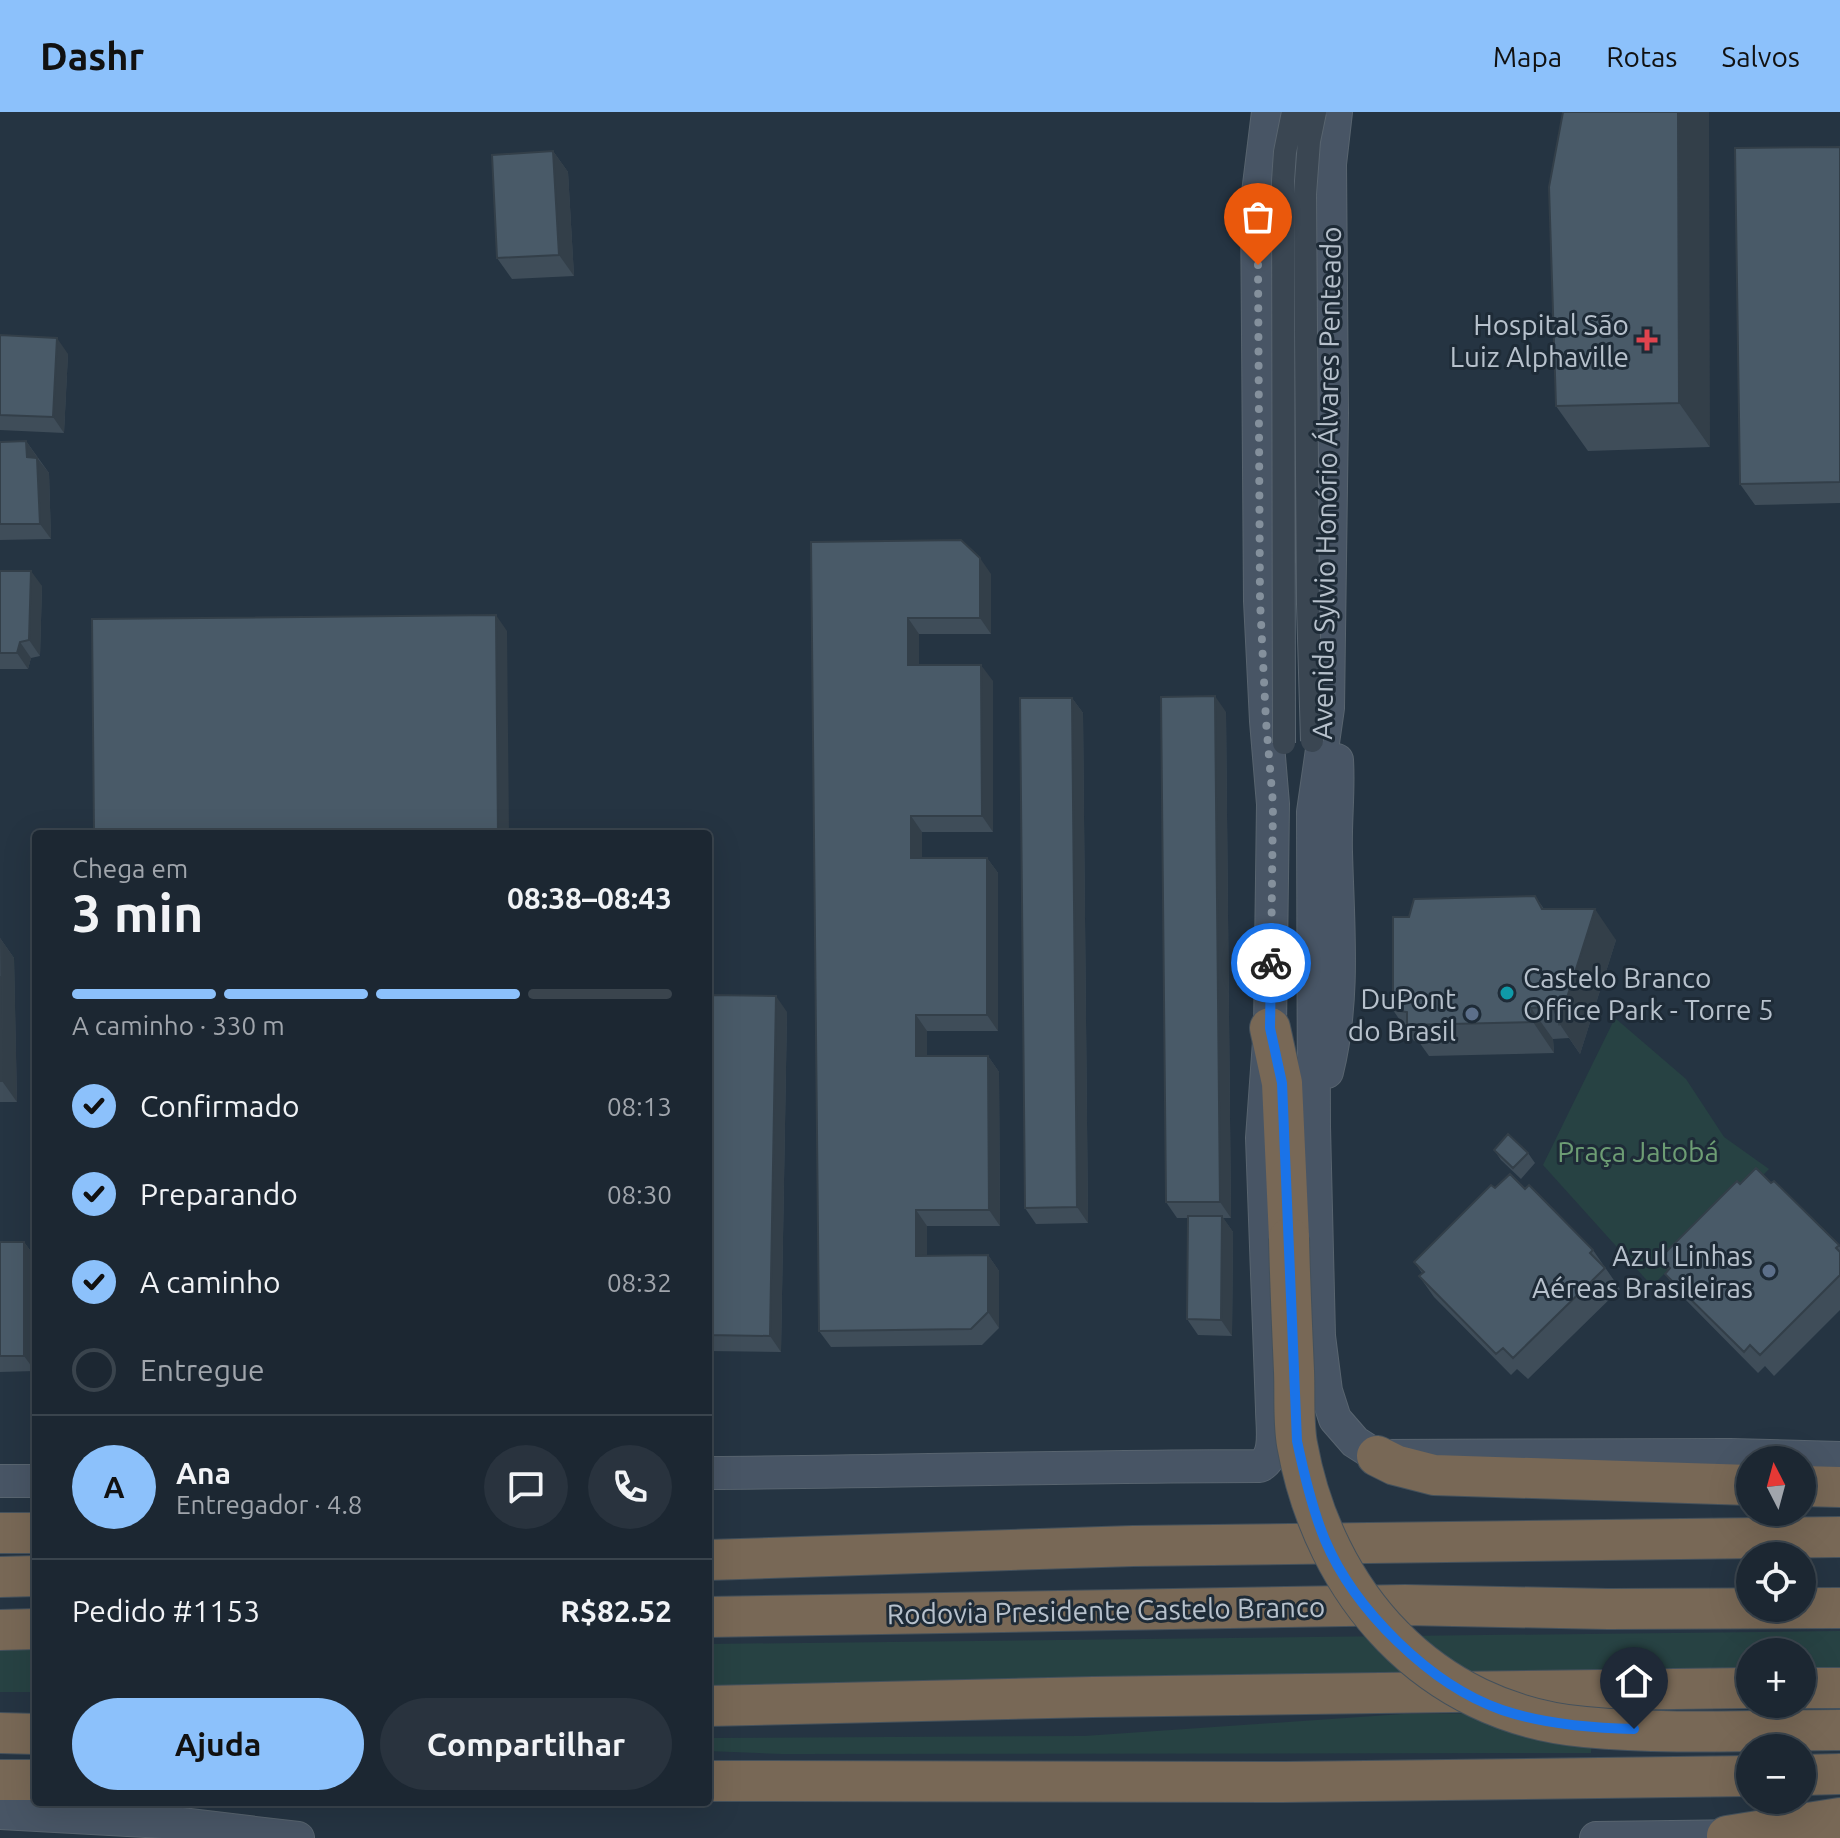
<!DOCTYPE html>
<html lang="pt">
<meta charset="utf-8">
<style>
:root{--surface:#1c2732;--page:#29333e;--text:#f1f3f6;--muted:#a0a5ac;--line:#3a444d;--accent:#8cc1fb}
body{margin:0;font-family:Ubuntu,sans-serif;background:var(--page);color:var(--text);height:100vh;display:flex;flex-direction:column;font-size:30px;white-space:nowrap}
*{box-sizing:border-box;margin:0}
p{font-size:26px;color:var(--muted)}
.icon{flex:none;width:44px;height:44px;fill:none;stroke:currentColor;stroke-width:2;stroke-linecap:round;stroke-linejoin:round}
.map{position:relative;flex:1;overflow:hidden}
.drawer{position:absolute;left:32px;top:718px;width:680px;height:976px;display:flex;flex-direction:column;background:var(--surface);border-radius:8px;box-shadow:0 8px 32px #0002,0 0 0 2px var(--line)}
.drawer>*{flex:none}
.needle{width:52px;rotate:354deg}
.fabs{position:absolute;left:1736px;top:1334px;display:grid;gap:16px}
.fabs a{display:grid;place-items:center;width:80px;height:80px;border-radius:50%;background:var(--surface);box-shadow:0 8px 32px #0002,0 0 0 2px var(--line);font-size:40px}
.pin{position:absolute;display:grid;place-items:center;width:68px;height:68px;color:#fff;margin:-82px -34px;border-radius:50% 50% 50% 0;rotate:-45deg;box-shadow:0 0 8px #0007}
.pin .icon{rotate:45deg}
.courier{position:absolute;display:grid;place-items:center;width:80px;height:80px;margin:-40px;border:6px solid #1a73e8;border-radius:50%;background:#fff;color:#222;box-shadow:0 2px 10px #0007}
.overview em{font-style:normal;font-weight:700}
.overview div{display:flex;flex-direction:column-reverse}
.overview{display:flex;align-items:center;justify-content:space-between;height:136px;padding:0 40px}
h1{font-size:52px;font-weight:700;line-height:60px}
.bar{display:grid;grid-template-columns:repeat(4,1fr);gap:12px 8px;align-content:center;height:96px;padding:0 40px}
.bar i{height:10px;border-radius:6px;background:var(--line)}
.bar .selected{background:var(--accent)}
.bar p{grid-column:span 4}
.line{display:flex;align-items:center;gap:20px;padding:0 40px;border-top:2px solid var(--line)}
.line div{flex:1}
.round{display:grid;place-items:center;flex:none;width:84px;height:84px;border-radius:42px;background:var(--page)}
ol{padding:0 40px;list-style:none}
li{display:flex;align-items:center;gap:24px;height:88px}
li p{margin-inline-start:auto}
li .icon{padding:8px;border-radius:50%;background:var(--accent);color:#111;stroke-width:4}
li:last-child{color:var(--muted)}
li i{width:44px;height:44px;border:4px solid var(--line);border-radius:50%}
.primary-button{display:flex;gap:16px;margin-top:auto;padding:16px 40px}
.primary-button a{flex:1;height:92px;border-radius:48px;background:var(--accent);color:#111;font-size:32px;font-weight:700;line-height:92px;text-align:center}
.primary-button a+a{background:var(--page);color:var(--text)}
header{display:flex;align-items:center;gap:48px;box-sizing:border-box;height:112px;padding:0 40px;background:var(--accent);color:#111}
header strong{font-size:38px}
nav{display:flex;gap:44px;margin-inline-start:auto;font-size:28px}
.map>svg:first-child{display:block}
.green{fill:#274243}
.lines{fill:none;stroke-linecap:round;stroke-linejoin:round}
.secondary-casing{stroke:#58646f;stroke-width:34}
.highway-casing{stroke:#44515c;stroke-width:42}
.secondary{stroke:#485565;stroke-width:32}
.highway{stroke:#786856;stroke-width:40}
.street-bridge-casing{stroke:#58646f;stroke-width:24;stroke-linecap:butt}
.highway-bridge-casing{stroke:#44515c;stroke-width:42;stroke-linecap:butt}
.street-bridge{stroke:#3a4652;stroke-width:22}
.highway-bridge{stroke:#786856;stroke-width:40}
.wall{fill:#3f4d59}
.shaded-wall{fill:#333f49}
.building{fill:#495a68;stroke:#333f49;stroke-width:2}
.done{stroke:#84909c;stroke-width:8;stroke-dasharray:0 14.4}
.route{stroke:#1a73e8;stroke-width:10}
.health-dot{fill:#e0444e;stroke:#1e2b37;stroke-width:3}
.culture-dot{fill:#0f9aa8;stroke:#1e2b37;stroke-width:3}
.service-dot{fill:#5c6f8a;stroke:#1e2b37;stroke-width:3}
.labels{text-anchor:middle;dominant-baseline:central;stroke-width:6;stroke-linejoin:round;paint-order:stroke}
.poi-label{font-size:28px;fill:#b7c1cc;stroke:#1e2b37;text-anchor:end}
.street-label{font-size:28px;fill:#b7c1cc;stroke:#1e2b37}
.park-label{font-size:28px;fill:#6d9d74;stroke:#1e2b37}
</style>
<header>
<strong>Dashr</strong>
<nav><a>Mapa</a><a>Rotas</a><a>Salvos</a></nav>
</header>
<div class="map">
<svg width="1840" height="1726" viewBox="0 0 1840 1726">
<rect width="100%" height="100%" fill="#253442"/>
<path class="green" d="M 1615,906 L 1686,967 L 1724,1025 L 1769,1057 L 1652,1174 L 1543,1053 Z
M 1840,1519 L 1840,1563 L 1802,1564 L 1802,1540 L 1750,1540 L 1750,1565 L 708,1577 L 708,1532 Z
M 36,1536 L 36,1580 L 0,1580 L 0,1537 Z
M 1593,1600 L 1591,1641 L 782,1642 L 708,1639 L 708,1626 L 1084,1624 L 1403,1602 Z"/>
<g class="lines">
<defs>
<path id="secondary" d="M 1336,0 L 1330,52 L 1332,301 L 1328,596 L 1313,700 L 1314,1014 L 1319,1224 L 1326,1279 L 1335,1307 L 1355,1330 L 1377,1344 L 1730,1343 L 1840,1346
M 1327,960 C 1345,887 1338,815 1336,740 C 1335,709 1339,679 1337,648
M 708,1361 C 892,1360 1076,1354 1260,1354 C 1278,1344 1272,1316 1272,1297 L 1262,1026 L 1270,916 L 1273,692 L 1266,609 L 1260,489 L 1257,89 L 1268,0
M 0,1369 L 36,1369
M 0,1701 L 164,1710 L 298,1726
M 1596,1726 L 1748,1724"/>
<path id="highway" d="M 1270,916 L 1282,971 L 1289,1126
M 1377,1344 L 1395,1353 L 1434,1363 L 1750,1373
M 1802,1374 L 1840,1375
M 0,1421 L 36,1421
M 708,1448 L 1133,1434 L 1840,1425
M 0,1465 L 36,1464
M 708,1505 L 1405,1493 L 1608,1497 L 1840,1496
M 0,1518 L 36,1517
M 1802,1576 L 1840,1576
M 708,1594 L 1093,1585 L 1750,1576
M 0,1621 L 36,1622
M 1802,1663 L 1840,1662
M 0,1668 L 36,1668
M 708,1669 L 1284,1670 L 1750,1664
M 1727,1724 L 1840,1706"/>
</defs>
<use href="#secondary" class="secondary-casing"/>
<use href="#highway" class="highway-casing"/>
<use href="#secondary" class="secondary"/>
<use href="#highway" class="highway"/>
<defs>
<path id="street-bridge" d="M 1312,629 L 1308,492 L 1305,82 L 1309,29 L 1315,0
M 1284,631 L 1283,69 L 1285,40 L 1293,0"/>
<path id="highway-bridge" d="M 1289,1126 C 1290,1170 1292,1215 1294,1259 C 1295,1283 1293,1309 1297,1332 C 1324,1482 1429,1601 1585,1615 C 1669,1623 1756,1618 1840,1618"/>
</defs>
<use href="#street-bridge" class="street-bridge-casing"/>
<use href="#highway-bridge" class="highway-bridge-casing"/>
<use href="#street-bridge" class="street-bridge"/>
<use href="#highway-bridge" class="highway-bridge"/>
</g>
<path class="wall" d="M 1840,35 L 1840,391 L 1755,393 L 1740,372 Z
M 553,39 L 568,60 L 574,164 L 512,167 L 497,146 Z
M 1549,75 L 1710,335 L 1588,339 L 1556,294 Z
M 0,223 L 68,242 L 64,321 L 0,318 Z
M 26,329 L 49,361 L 51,427 L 0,428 L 0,330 Z
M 811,430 L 991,462 L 991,522 L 919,522 L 919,553 L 993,569 L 993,720 L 922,720 L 922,746 L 987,746 L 998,761 L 998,919 L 927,919 L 927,944 L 988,944 L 999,960 L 1000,1114 L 927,1114 L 927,1144 L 988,1143 L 999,1159 L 999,1216 L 982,1233 L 831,1235 L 819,1219 Z
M 0,459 L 42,474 L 40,544 L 31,546 L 28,557 L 0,557 Z
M 1072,586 L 1083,601 L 1088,1111 L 1036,1112 L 1025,1096 Z
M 1226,600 L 1231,1106 L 1223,1106 L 1233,1120 L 1232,1224 L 1198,1223 L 1187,1207 L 1188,1106 L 1177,1106 L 1166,1090 Z
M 1535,784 L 1544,797 L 1616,828 L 1580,942 L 1569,926 L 1553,927 L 1554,941 L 1429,944 L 1419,930 L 1414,929 L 1393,898 Z
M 0,826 L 14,846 L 17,990 L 0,990 Z
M 708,883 L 787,900 L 781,1240 L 708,1239 Z
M 1494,1038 L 1528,1041 L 1535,1051 L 1521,1067 L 1501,1048 Z
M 1774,1069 L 1840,1135 L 1840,1198 L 1774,1264 L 1765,1254 L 1758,1261 L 1680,1182 L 1665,1162 L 1668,1158 L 1660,1146 L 1740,1072 L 1771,1071 Z
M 1525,1077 L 1593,1138 L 1620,1177 L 1528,1267 L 1517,1257 L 1511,1263 L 1434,1185 L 1419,1164 L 1422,1161 L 1414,1150 Z
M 0,1130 L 24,1130 L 35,1145 L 35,1259 L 0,1260 Z"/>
<path class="shaded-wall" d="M 1678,0 L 1709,0 L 1710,335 L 1679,291 Z
M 553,39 L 568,60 L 574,164 L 559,143 Z
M 57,226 L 68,242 L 64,321 L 53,305 Z
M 26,329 L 37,345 L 27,345 Z
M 37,346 L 49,361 L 51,427 L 40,412 Z
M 980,446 L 991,462 L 991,522 L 980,506 Z
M 31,459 L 42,474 L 40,544 L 29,528 Z
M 496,503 L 507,519 L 509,722 L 498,722 Z
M 908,506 L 919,522 L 919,569 L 908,553 Z
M 20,530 L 31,546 L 28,557 L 17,541 Z
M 981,553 L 993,569 L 993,720 L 982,704 Z
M 1215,584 L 1226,600 L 1231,1106 L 1220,1090 Z
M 1072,586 L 1083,601 L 1088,1111 L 1077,1095 Z
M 911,704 L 922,720 L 922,762 L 911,746 Z
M 987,746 L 998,761 L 998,919 L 987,903 Z
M 1595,797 L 1616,828 L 1580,942 L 1559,911 Z
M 0,826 L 14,846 L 17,990 L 2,969 Z
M 776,884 L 787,900 L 781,1240 L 770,1224 Z
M 1531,896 L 1553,927 L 1554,941 L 1533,910 Z
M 916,903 L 927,919 L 927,960 L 916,944 Z
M 988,944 L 999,960 L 1000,1114 L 989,1098 Z
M 916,1098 L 927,1114 L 927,1160 L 916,1144 Z
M 1222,1104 L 1233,1120 L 1232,1224 L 1221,1208 Z
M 24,1130 L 35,1145 L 35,1259 L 24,1244 Z
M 988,1143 L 999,1159 L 999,1216 L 988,1200 Z"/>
<path class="building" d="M 1563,0 L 1678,0 L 1679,291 L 1556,294 L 1549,75 Z
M 1840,35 L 1840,370 L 1740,372 L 1735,36 Z
M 553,39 L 559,143 L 497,146 L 492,43 Z
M 0,223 L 57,226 L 53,305 L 0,303 Z
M 26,329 L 27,345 L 37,346 L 40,412 L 0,412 L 0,330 Z
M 961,428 L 980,446 L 980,506 L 908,506 L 908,553 L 981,553 L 982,704 L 911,704 L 911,746 L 987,746 L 987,903 L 916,903 L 916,944 L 988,944 L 989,1098 L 916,1098 L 916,1144 L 988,1143 L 988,1200 L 971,1217 L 819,1219 L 811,430 Z
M 0,459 L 31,459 L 29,528 L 20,530 L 17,541 L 0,541 Z
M 496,503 L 498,722 L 94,722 L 92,507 Z
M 1215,584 L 1220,1090 L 1166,1090 L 1161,585 Z
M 1020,586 L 1072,586 L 1077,1095 L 1025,1096 Z
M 1535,784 L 1542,797 L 1595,797 L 1559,911 L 1553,894 L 1531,896 L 1533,910 L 1407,913 L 1407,900 L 1393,898 L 1393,805 L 1409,805 L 1414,787 Z
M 0,864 L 2,969 L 0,969 Z
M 708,883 L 776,884 L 770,1224 L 708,1223 Z
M 1508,1022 L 1528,1041 L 1513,1056 L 1494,1038 Z
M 1756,1056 L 1771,1071 L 1774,1069 L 1839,1133 L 1836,1136 L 1840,1140 L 1840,1163 L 1760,1243 L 1750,1233 L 1744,1240 L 1665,1162 L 1670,1156 L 1660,1146 L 1737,1069 L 1740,1072 Z
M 1510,1062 L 1525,1077 L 1529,1073 L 1593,1138 L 1590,1141 L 1605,1156 L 1513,1246 L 1503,1236 L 1496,1242 L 1419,1164 L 1424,1160 L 1414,1150 L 1491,1073 L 1495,1076 Z
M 1188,1104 L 1222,1104 L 1221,1208 L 1187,1207 Z
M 0,1130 L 24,1130 L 24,1244 L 0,1244 Z"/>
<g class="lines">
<path class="done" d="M 1258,153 L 1260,489 L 1266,609 L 1273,692 L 1271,851"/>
<path class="route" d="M 1271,851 L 1270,916 L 1282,971 L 1297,1329 C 1304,1362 1312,1397 1325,1428 C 1354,1497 1430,1573 1502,1598 C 1544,1612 1589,1616 1634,1617"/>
</g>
<path class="health-dot" d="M1643 216h8v8h8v8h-8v8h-8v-8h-8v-8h8z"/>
<circle class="culture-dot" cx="1507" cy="881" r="8"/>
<g class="service-dot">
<circle cx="1472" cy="902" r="8"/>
<circle cx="1769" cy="1159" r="8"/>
</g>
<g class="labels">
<g class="poi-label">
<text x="1629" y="212">Hospital São<tspan x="1629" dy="32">Luiz Alphaville</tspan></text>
<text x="1523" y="865" text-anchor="start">Castelo Branco<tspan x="1523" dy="32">Office Park - Torre 5</tspan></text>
<text x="1456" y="886">DuPont<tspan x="1456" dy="32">do Brasil</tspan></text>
<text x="1753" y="1143">Azul Linhas<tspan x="1753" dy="32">Aéreas Brasileiras</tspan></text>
</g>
<g class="street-label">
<text transform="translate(1326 371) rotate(-89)">Avenida Sylvio Honório Álvares Penteado</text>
<text transform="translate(1106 1498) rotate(-1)">Rodovia Presidente Castelo Branco</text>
</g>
<g class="park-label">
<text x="1638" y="1039">Praça Jatobá</text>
</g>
</g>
</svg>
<div class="fabs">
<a><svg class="needle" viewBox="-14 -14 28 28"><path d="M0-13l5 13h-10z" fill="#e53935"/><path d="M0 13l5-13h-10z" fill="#a0a5ac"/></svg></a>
<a><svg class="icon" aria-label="locate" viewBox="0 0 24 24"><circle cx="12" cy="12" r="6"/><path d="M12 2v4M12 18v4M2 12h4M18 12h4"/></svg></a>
<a>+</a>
<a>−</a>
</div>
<div class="pin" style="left:1258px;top:153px;background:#ea580c"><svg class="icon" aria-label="bag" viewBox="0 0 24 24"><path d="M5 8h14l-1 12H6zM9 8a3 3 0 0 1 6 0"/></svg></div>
<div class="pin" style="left:1634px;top:1617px;background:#1f2937"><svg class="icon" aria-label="home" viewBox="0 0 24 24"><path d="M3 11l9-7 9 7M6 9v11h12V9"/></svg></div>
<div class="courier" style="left:1271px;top:851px"><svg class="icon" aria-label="bike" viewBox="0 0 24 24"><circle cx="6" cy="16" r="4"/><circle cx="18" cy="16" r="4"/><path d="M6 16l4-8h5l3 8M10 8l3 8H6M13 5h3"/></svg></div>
<section class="drawer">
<div class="overview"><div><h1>3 min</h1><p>Chega em</p></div><em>08:38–08:43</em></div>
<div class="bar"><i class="selected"></i><i class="selected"></i><i class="selected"></i><i></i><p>A caminho · 330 m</p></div>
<ol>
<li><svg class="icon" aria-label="check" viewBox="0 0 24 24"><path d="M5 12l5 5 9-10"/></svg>Confirmado<p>08:13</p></li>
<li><svg class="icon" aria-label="check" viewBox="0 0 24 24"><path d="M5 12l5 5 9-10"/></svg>Preparando<p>08:30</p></li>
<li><svg class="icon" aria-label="check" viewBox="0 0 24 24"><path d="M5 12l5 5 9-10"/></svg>A caminho<p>08:32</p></li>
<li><i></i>Entregue</li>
</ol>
<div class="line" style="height:144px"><b class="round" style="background:var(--accent);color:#111">A</b><div><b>Ana</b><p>Entregador · 4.8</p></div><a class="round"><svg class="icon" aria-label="chat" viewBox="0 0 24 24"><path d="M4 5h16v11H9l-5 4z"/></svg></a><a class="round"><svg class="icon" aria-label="phone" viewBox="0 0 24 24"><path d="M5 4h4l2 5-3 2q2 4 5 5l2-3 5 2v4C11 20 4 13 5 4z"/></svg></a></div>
<div class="line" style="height:104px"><div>Pedido #1153</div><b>R$82.52</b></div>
<div class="primary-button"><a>Ajuda</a><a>Compartilhar</a></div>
</section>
</div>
